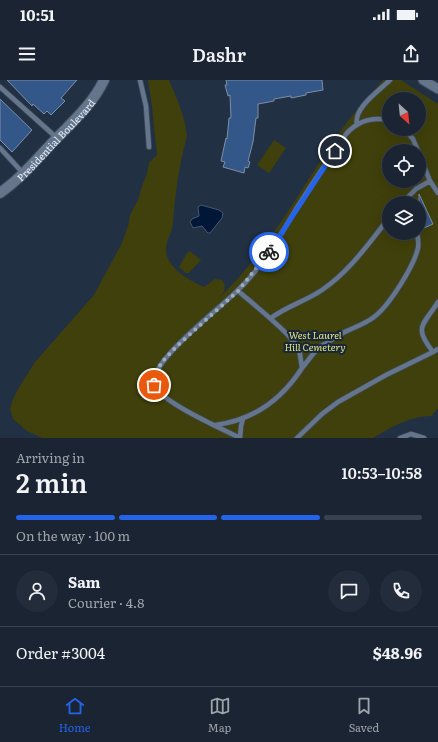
<!DOCTYPE html>
<meta charset="utf-8">
<style>
:root{--surface:#1a2432;--page:#232c3a;--text:#f1f3f6;--muted:#9fa4ac;--line:#38414d;--accent:#2563eb}
body{margin:0;font-family:Literata,serif;background:var(--page);color:var(--text);height:100vh;display:flex;flex-direction:column;font-size:15px;white-space:nowrap}
*{box-sizing:border-box;margin:0}
p{font-size:13px;color:var(--muted)}
.icon{flex:none;width:22px;height:22px;fill:none;stroke:currentColor;stroke-width:2;stroke-linecap:round;stroke-linejoin:round}
.map{position:relative;height:358px;overflow:hidden}
.details{display:flex;flex-direction:column;background:var(--surface);flex:1}
.details>*{flex:none}
.needle{width:26px;rotate:153deg}
.buttons{position:absolute;left:382px;top:12px;display:grid;gap:8px}
.buttons a{display:grid;place-items:center;width:44px;height:44px;border-radius:50%;background:var(--surface);box-shadow:0 4px 16px #0002,0 0 0 1px var(--line);font-size:20px}
.pin{position:absolute;display:grid;place-items:center;width:34px;height:34px;color:#fff;margin:-17px;border:2px solid #fff;border-radius:50%;box-shadow:0 1px 4px #0007}
.courier{position:absolute;display:grid;place-items:center;width:40px;height:40px;margin:-20px;border:3px solid #2563eb;border-radius:50%;background:#fff;color:#222;box-shadow:0 1px 5px #0007}
.overview em{font-style:normal;font-weight:600}
.overview div{display:flex;flex-direction:column-reverse}
.overview{display:flex;align-items:center;justify-content:space-between;height:68px;padding:0 16px}
h1{font-size:26px;font-weight:600;line-height:30px}
.bar{display:grid;grid-template-columns:repeat(4,1fr);gap:6px 4px;align-content:center;height:48px;padding:0 16px}
.bar i{height:5px;border-radius:3px;background:var(--line)}
.bar .on{background:var(--accent)}
.bar p{grid-column:span 4}
.line{display:flex;align-items:center;gap:10px;padding:0 16px;border-top:1px solid var(--line)}
.line div{flex:1}
.round{display:grid;place-items:center;flex:none;width:42px;height:42px;border-radius:21px;background:var(--page)}
.status{display:flex;justify-content:space-between;align-items:center;height:28px;padding:0 20px;background:var(--surface);direction:ltr}
.status svg{height:11px;fill:currentColor}
header{display:flex;justify-content:space-between;align-items:center;height:52px;padding:0 16px;background:var(--surface);font-size:18px;font-weight:600}
.tabs{display:flex;justify-content:space-around;align-items:center;height:56px;border-top:1px solid var(--line);background:var(--surface);font-size:11px;color:var(--muted)}
.tabs a{display:grid;justify-items:center;gap:2px}
.tabs .on{color:var(--accent)}
.map>svg:first-child{display:block}
.green{fill:#3f400b;fill-rule:evenodd}
.water{fill:#001738;stroke:#455872}
.building{fill:#335788;stroke:#7e8ea5}
.lines{fill:none;stroke-linecap:round;stroke-linejoin:round}
.service-casing{stroke:#3f4b5b;stroke-width:6}
.minor-casing{stroke:#3f4b5b;stroke-width:11}
.tertiary-casing{stroke:#3f4b5b;stroke-width:12}
.service{stroke:#65758c;stroke-width:4.5}
.minor{stroke:#65758c;stroke-width:9}
.tertiary{stroke:#65758c;stroke-width:10}
.done{stroke:#a1acbb;stroke-width:4;stroke-dasharray:0 7.2}
.route{stroke:#2563eb;stroke-width:5}
.labels{text-anchor:middle;dominant-baseline:central;stroke-width:4;stroke-linejoin:round;paint-order:stroke}
.street-label{font-size:10px;fill:#e5eefb;stroke:#182638}
.park-label{font-size:10px;font-style:italic;fill:#e1e584;stroke:#182638}
</style>
<div class="status"><b>10:51</b><svg viewBox="0 0 49 12"><path d="M0 12V9h3v3zM5 12V6h3v6zM10 12V3h3v9zM15 12V0h3v12zM26 1h20v11H26zM47 4h2v5h-2z"/></svg></div>
<header><svg class="icon" aria-label="menu" viewBox="0 0 24 24"><path d="M4 6h16M4 12h16M4 18h16"/></svg>Dashr<svg class="icon" aria-label="share" viewBox="0 0 24 24"><path d="M12 15V3M7 8l5-5 5 5M5 13v7h14v-7"/></svg></header>
<div class="map">
<svg width="438" height="358" viewBox="0 0 438 358">
<rect width="100%" height="100%" fill="#223043"/>
<path class="green" d="M 148,0 L 169,0 C 177,19 185,36 187,56 C 179,85 175,114 173,143 C 172,155 163,163 167,176 C 173,192 190,200 204,207 L 215,199 L 222,200 L 225,205 L 224,212 L 217,220 C 269,171 301,107 342,49 C 354,32 369,16 383,0 L 401,0 L 438,24 L 438,328 L 431,336 C 410,336 391,347 373,358 L 42,358 L 27,351 L 13,339 L 10,329 L 13,319 L 20,306 L 35,282 L 94,215 L 122,163 L 129,143 L 130,135 L 138,120 L 142,106 L 147,94 L 149,83 L 157,75 L 152,27 ZM 389,19 L 419,19 L 419,49 L 389,49 ZM 389,71 L 419,71 L 419,101 L 389,101 ZM 389,123 L 419,123 L 419,153 L 389,153 Z
M 274,60 L 286,68 L 269,93 L 257,85 Z
M 190,171 L 201,180 L 189,193 L 186,193 L 179,187 L 187,173 Z"/>
<path class="water" d="M 201,125 L 219,130 L 223,133 L 222,138 L 210,153 L 208,153 L 202,146 L 193,148 L 190,142 L 192,139 L 199,136 L 198,127 Z"/>
<path class="building" d="M 7,0 L 77,0 L 61,18 L 65,21 L 51,35 L 47,31 L 44,34 L 33,24 L 32,26 Z
M 226,0 L 322,0 L 323,10 L 306,13 L 306,15 L 291,18 L 291,16 L 274,19 L 274,21 L 258,24 L 258,38 L 256,38 L 253,62 L 248,81 L 250,82 L 248,88 L 245,87 L 244,93 L 223,87 L 225,82 L 221,81 L 226,58 L 227,59 L 229,38 L 231,38 L 230,15 L 228,16 L 225,5 L 227,5 Z
M 0,19 L 32,50 L 12,72 L 0,60 Z
M 419,114 L 433,144 L 424,148 L 419,136 Z"/>
<g class="lines">
<defs>
<path id="service" d="M 140,0 L 146,26 L 149,67
M 0,7 L 57,58
M 357,45 C 353,28 379,11 390,0
M 404,49 L 413,59 L 418,71
M 0,68 L 23,93
M 419,74 L 430,101 L 438,113
M 402,123 L 416,109 L 430,101
M 238,211 C 255,225 272,239 288,255 C 291,259 296,266 301,268 C 316,273 327,262 339,255 C 351,248 364,245 374,237 C 389,226 414,186 418,168 C 419,162 418,158 417,153
M 438,222 C 423,246 413,246 433,272 L 438,269
M 271,238 C 287,226 306,221 322,210 C 350,191 368,164 389,138
M 302,288 L 317,269
M 216,345 C 253,340 282,319 302,288 L 299,268
M 240,358 C 223,349 158,321 154,304 C 148,283 220,228 236,212 C 262,188 280,156 298,126 C 314,101 330,77 347,53 C 358,41 373,37 389,40
M 240,358 L 241,346 L 243,339
M 297,358 L 322,334 L 338,322 L 386,295 L 433,272
M 400,358 L 411,354 L 424,358"/>
<path id="minor" d="M 423,0 L 438,9"/>
<g id="tertiary">
<path id="s1" d="M 0,113 C 20,99 36,80 53,62 C 71,43 93,24 104,0"/>
</g>
</defs>
<use href="#service" class="service-casing"/>
<use href="#minor" class="minor-casing"/>
<use href="#tertiary" class="tertiary-casing"/>
<use href="#service" class="service"/>
<use href="#minor" class="minor"/>
<use href="#tertiary" class="tertiary"/>
</g>
<g class="lines">
<path class="done" d="M 154,305 L 153,298 L 162,282 L 177,266 L 238,211 L 269,172"/>
<path class="route" d="M 269,172 L 335,71"/>
</g>
<g class="labels">
<g class="street-label">
<text stroke="none"><textPath href="#s1" startOffset="77">Presidential Boulevard</textPath></text>
</g>
<g class="park-label">
<text x="315" y="254">West Laurel<tspan x="315" dy="12">Hill Cemetery</tspan></text>
</g>
</g>
</svg>
<div class="buttons">
<a><svg class="needle" viewBox="-14 -14 28 28"><path d="M0-13l5 13h-10z" fill="#e53935"/><path d="M0 13l5-13h-10z" fill="#9fa4ac"/></svg></a>
<a><svg class="icon" aria-label="locate" viewBox="0 0 24 24"><circle cx="12" cy="12" r="6"/><path d="M12 2v4M12 18v4M2 12h4M18 12h4"/></svg></a>
<a><svg class="icon" aria-label="layers" viewBox="0 0 24 24"><path d="M12 4l9 5-9 5-9-5zM3 14l9 5 9-5"/></svg></a>
</div>
<div class="pin" style="left:154px;top:305px;background:#ea580c"><svg class="icon" aria-label="bag" viewBox="0 0 24 24"><path d="M5 8h14l-1 12H6zM9 8a3 3 0 0 1 6 0"/></svg></div>
<div class="pin" style="left:335px;top:71px;background:#1f2937"><svg class="icon" aria-label="home" viewBox="0 0 24 24"><path d="M3 11l9-7 9 7M6 9v11h12V9"/></svg></div>
<div class="courier" style="left:269px;top:172px"><svg class="icon" aria-label="bike" viewBox="0 0 24 24"><circle cx="6" cy="16" r="4"/><circle cx="18" cy="16" r="4"/><path d="M6 16l4-8h5l3 8M10 8l3 8H6M13 5h3"/></svg></div>
</div>
<section class="details">
<div class="overview"><div><h1>2 min</h1><p>Arriving in</p></div><em>10:53–10:58</em></div>
<div class="bar"><i class="on"></i><i class="on"></i><i class="on"></i><i></i><p>On the way · 100 m</p></div>
<div class="line" style="height:72px"><a class="round"><svg class="icon" aria-label="person" viewBox="0 0 24 24"><circle cx="12" cy="8" r="4"/><path d="M4 21q1-7 8-7t8 7"/></svg></a><div><b>Sam</b><p>Courier · 4.8</p></div><a class="round"><svg class="icon" aria-label="chat" viewBox="0 0 24 24"><path d="M4 5h16v11H9l-5 4z"/></svg></a><a class="round"><svg class="icon" aria-label="phone" viewBox="0 0 24 24"><path d="M5 4h4l2 5-3 2q2 4 5 5l2-3 5 2v4C11 20 4 13 5 4z"/></svg></a></div>
<div class="line" style="height:52px"><div>Order #3004</div><b>$48.96</b></div>
</section>
<nav class="tabs">
<a class="on"><svg class="icon" aria-label="home" viewBox="0 0 24 24"><path d="M3 11l9-7 9 7M6 9v11h12V9"/></svg>Home</a>
<a><svg class="icon" aria-label="map" viewBox="0 0 24 24"><path d="M3 6l6-2 6 2 6-2v14l-6 2-6-2-6 2zM9 4v14M15 6v14"/></svg>Map</a>
<a><svg class="icon" aria-label="saved" viewBox="0 0 24 24"><path d="M7 4h10v16l-5-4-5 4z"/></svg>Saved</a>
</nav>
